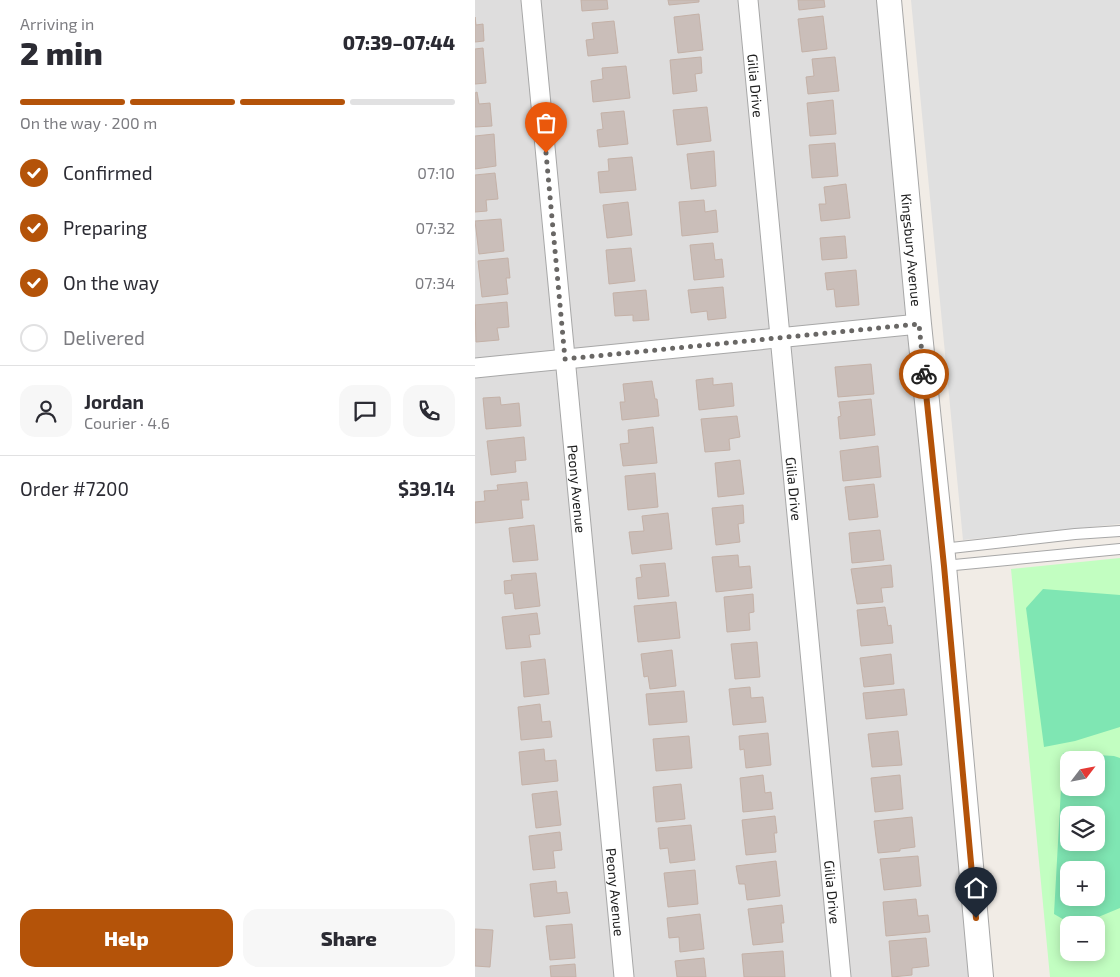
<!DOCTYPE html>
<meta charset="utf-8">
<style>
:root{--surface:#fff;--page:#f7f7f7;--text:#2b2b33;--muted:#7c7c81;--line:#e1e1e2;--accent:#b45309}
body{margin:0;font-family:"Exo 2",sans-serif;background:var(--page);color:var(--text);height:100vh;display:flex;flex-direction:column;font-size:19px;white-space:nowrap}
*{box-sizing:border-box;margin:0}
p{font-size:16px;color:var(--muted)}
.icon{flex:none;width:28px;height:28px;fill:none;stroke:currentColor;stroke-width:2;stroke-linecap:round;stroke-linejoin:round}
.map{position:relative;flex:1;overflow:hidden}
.drawer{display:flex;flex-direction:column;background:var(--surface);width:475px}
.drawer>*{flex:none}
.needle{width:32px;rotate:58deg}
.tools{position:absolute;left:585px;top:751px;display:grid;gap:10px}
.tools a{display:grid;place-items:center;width:45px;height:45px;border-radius:10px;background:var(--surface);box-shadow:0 2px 12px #0003;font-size:25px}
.pin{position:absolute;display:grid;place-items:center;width:42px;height:42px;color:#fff;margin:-51px -21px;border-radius:50% 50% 50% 0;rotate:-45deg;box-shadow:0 0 5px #0007}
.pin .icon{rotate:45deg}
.courier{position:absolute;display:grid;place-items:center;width:50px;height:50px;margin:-25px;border:4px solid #b45309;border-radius:50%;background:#fff;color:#222;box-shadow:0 1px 6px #0007}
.summary em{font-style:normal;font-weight:800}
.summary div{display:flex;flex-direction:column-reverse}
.summary{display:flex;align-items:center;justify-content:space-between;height:85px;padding:0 20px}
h1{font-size:32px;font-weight:800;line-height:38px}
.bar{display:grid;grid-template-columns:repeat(4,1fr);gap:8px 5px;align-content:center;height:60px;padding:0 20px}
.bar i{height:6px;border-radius:4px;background:var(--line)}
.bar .selected{background:var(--accent)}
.bar p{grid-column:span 4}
.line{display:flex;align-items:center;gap:12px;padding:0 20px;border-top:1px solid var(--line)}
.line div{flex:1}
.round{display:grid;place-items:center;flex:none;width:52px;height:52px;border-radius:15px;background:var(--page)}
ol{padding:0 20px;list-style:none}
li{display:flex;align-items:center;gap:15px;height:55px}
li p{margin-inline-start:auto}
li .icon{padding:5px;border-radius:50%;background:var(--accent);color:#fff;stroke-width:4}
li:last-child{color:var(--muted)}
li i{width:28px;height:28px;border:2px solid var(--line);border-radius:50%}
.button{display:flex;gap:10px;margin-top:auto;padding:10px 20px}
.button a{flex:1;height:58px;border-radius:15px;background:var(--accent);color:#fff;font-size:20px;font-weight:800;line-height:58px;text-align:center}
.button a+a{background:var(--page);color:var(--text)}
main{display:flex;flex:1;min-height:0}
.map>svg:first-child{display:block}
.residential{fill:#dedddd}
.park{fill:#c2fec1;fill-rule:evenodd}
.pitch{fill:#7fe6b3;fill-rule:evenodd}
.parking{fill:#e0e0e0}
.building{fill:#cabeb9;stroke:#c4b1a7}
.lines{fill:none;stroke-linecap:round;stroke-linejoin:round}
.service-casing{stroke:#a7a7a7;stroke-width:12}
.minor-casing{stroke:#a7a7a7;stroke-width:21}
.tertiary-casing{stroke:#a7a7a7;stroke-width:26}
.service{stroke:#fff;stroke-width:10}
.minor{stroke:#fff;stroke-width:19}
.tertiary{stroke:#fff;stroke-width:24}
.done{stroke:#696765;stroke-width:5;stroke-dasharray:0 9}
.route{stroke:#b45309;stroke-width:6}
.labels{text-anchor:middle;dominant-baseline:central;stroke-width:4.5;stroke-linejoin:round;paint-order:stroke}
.street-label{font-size:14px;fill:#202020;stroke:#fff}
</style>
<main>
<section class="drawer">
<div class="summary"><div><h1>2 min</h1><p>Arriving in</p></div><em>07:39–07:44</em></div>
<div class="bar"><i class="selected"></i><i class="selected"></i><i class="selected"></i><i></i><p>On the way · 200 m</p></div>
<ol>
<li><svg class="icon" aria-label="check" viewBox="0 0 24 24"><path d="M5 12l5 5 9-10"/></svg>Confirmed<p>07:10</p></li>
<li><svg class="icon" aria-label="check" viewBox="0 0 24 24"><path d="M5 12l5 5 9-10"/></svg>Preparing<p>07:32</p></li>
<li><svg class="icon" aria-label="check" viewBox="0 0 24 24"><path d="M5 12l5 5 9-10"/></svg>On the way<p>07:34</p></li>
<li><i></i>Delivered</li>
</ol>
<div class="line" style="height:90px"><a class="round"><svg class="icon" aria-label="person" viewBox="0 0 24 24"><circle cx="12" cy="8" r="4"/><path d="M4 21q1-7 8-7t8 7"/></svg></a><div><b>Jordan</b><p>Courier · 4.6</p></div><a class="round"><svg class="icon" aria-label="chat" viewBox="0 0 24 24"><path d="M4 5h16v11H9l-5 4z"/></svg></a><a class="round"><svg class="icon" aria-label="phone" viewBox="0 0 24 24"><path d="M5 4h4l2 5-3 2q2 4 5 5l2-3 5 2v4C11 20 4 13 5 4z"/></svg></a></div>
<div class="line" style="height:65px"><div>Order #7200</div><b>$39.14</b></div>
<div class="button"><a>Help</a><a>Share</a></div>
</section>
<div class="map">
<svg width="645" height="977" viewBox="0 0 645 977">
<rect width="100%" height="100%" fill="#f1ece6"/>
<path class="residential" d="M 0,0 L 422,0 L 517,977 L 0,977 Z"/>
<path class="park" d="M 645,558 L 645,977 L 575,977 L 536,569 ZM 594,760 L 621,760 L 621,788 L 594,788 ZM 594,815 L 621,815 L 621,842 L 594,842 ZM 594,870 L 621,870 L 621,898 L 594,898 ZM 594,925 L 621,925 L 621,952 L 594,952 Z"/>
<path class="pitch" d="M 568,589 L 645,595 L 645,727 L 600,741 L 569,747 L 551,608 Z
M 588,753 L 639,756 L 645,758 L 645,908 L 604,925 L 598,925 L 579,914 ZM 594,760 L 621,760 L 621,788 L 594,788 ZM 594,815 L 621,815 L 621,842 L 594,842 ZM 594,870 L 621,870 L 621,898 L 594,898 Z"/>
<path class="parking" d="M 436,0 L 645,0 L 645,524 L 488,540 Z"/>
<path class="building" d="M 106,0 L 132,0 L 133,9 L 107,11 Z
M 193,0 L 224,0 L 224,2 L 194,5 Z
M 323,0 L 349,0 L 350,7 L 324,10 Z
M 224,14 L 228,50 L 203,53 L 199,17 Z
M 348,16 L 352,49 L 327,52 L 323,19 Z
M 0,17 L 1,25 L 8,24 L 9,41 L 0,42 Z
M 139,21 L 143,53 L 113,56 L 111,40 L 119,39 L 117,23 Z
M 8,48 L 11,83 L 0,84 L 0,49 Z
M 226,57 L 227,73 L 220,74 L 222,91 L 198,94 L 195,60 Z
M 360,57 L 364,91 L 333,94 L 331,77 L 339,76 L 337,59 Z
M 151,66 L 155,98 L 118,102 L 116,81 L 128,79 L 127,68 Z
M 2,92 L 4,104 L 15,103 L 17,126 L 0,127 L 0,93 Z
M 358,100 L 361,134 L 335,136 L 332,103 Z
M 232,107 L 236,141 L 202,145 L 198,110 Z
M 149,111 L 153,144 L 124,147 L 122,130 L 128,129 L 126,113 Z
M 19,134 L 21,166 L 0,169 L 0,136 Z
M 360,143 L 363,176 L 337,178 L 334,145 Z
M 239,151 L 241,186 L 216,189 L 212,154 Z
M 157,157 L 161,190 L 125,193 L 123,172 L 134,171 L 133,159 Z
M 20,173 L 23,199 L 11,200 L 12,211 L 0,212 L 0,175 Z
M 371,184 L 375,218 L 346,221 L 344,204 L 351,204 L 349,187 Z
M 229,200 L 230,212 L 241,210 L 243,232 L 207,236 L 204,202 Z
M 153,202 L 157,235 L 132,238 L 128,205 Z
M 26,219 L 29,251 L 4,254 L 0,221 Z
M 370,236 L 372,258 L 347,260 L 345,238 Z
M 238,243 L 240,260 L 247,259 L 249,277 L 219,280 L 215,245 Z
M 156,248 L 160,281 L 134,284 L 131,250 Z
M 33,258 L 35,278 L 31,278 L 33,294 L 7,297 L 3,261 Z
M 381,270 L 384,305 L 361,307 L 359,289 L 352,290 L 350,273 Z
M 248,287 L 251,318 L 233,320 L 232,311 L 216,313 L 213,290 Z
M 171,290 L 174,320 L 158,321 L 158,315 L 140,316 L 138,293 Z
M 32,302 L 34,327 L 22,328 L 24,340 L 1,342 L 0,305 Z
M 396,364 L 399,394 L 363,397 L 360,367 Z
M 238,378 L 238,385 L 257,383 L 259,406 L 224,410 L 221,380 Z
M 177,381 L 180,399 L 182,399 L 184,416 L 147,420 L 145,402 L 150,402 L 148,384 Z
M 25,397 L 26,405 L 44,403 L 46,426 L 11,429 L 8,398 Z
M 396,399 L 400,435 L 365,439 L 363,417 L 366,416 L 364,402 Z
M 262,416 L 265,437 L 254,439 L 255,450 L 230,452 L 226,419 Z
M 178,427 L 182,463 L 148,466 L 145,444 L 154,443 L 153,430 Z
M 49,437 L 51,460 L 40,461 L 41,472 L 16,475 L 12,441 Z
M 403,446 L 406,477 L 368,481 L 365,451 Z
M 265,460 L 269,494 L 243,497 L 240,463 Z
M 180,473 L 183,507 L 153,510 L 150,476 Z
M 52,482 L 54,500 L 46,500 L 48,518 L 0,523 L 0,502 L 10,501 L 9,491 L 23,490 L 22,485 Z
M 399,484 L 403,517 L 374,520 L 370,487 Z
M 268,505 L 269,523 L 263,524 L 265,542 L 241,545 L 237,508 Z
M 193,513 L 197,549 L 157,554 L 154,532 L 169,531 L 167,516 Z
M 59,525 L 63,560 L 38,562 L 34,528 Z
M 405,530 L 409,560 L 377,563 L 374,533 Z
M 263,555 L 264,567 L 275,566 L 277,588 L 241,592 L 237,557 Z
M 190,563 L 194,596 L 163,599 L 161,578 L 167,577 L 165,565 Z
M 416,565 L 418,587 L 406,588 L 408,602 L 382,604 L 376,569 Z
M 61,573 L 65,606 L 40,609 L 38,593 L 30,594 L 29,581 L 37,580 L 36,575 Z
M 278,594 L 279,612 L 274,613 L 275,630 L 252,632 L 249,597 Z
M 201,602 L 205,638 L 163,642 L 159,606 Z
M 410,607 L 413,626 L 416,625 L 418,643 L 386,646 L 382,610 Z
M 62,613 L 65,634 L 54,635 L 56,647 L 31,649 L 27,617 Z
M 282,642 L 285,677 L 260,679 L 256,644 Z
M 197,650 L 201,686 L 175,689 L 173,676 L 169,677 L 166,654 Z
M 416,654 L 419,684 L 389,687 L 385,658 Z
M 70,659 L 74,694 L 49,697 L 46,662 Z
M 275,687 L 276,698 L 288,697 L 291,722 L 258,725 L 254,689 Z
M 429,689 L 432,715 L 391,719 L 388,693 Z
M 209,691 L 212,722 L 174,725 L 171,694 Z
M 65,704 L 67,722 L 75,721 L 77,737 L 46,740 L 43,707 Z
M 423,731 L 427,765 L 397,767 L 393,734 Z
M 293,733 L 296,765 L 271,768 L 269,749 L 265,750 L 264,736 Z
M 214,736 L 217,768 L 181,771 L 178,739 Z
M 69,749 L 70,761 L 81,760 L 83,781 L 47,785 L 44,752 Z
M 288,775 L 290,793 L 296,792 L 298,809 L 268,812 L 265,778 Z
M 425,775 L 428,809 L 400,812 L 396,778 Z
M 206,784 L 210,819 L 181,822 L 178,787 Z
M 82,791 L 86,825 L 61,828 L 57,794 Z
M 300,816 L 302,833 L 299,833 L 301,852 L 271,855 L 267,820 Z
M 437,817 L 440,847 L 425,849 L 425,851 L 403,853 L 399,821 Z
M 216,825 L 220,860 L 195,863 L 193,848 L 185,849 L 183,828 Z
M 85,832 L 87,850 L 78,851 L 80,868 L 58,870 L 54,836 Z
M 443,856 L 446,886 L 409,890 L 405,859 Z
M 301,861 L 305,896 L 272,900 L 270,884 L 264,884 L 261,866 Z
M 220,870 L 223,904 L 193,907 L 189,873 Z
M 81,881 L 82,893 L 92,892 L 95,913 L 59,917 L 55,884 Z
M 441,899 L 443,916 L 453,915 L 455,932 L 411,936 L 408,902 Z
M 307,905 L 309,923 L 306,923 L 308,942 L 278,945 L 273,909 Z
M 225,914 L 229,949 L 205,952 L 204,937 L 194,938 L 192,918 Z
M 97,924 L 100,958 L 75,960 L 71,926 Z
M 0,929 L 18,930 L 15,967 L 0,966 Z
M 451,938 L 454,966 L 437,968 L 437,975 L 417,977 L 414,941 Z
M 308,951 L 310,977 L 269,977 L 267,954 Z
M 229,958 L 231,977 L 202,977 L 200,961 Z
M 100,964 L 101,977 L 76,977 L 75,966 Z"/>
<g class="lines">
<defs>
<path id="service" d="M 467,549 L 600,534 L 645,531
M 469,566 L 645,549"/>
<g id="minor">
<path id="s1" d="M 56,0 L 149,977"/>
<path id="s2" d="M 273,0 L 366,977"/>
<path d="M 0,368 L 444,324"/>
</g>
<g id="tertiary">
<path id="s3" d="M 414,0 L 444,324 L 469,566 L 506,977"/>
</g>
</defs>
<use href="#service" class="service-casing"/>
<use href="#minor" class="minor-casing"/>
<use href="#tertiary" class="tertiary-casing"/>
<use href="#service" class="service"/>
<use href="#minor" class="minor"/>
<use href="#tertiary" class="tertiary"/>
</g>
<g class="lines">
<path class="done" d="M 71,153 L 90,359 L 444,324 L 449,374"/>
<path class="route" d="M 449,374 L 469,566 L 501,918"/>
</g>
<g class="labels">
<g class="street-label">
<text stroke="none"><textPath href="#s2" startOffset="86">Gilia Drive</textPath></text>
<text stroke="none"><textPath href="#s3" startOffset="251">Kingsbury Avenue</textPath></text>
<text stroke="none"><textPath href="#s1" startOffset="491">Peony Avenue</textPath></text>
<text stroke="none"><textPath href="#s2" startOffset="491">Gilia Drive</textPath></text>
<text stroke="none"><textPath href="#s1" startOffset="896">Peony Avenue</textPath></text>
<text stroke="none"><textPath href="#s2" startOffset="896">Gilia Drive</textPath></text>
</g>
</g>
</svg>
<div class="tools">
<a><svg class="needle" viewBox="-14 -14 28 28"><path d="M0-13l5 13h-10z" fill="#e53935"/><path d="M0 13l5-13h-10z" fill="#7c7c81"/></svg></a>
<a><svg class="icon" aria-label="layers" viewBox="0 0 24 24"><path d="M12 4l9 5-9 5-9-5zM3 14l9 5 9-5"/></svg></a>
<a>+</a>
<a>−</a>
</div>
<div class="pin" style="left:71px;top:153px;background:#ea580c"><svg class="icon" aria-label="bag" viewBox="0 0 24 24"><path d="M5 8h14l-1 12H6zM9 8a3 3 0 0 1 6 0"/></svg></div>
<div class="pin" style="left:501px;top:918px;background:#1f2937"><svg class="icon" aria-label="home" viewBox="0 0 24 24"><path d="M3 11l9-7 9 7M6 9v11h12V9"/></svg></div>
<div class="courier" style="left:449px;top:374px"><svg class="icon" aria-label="bike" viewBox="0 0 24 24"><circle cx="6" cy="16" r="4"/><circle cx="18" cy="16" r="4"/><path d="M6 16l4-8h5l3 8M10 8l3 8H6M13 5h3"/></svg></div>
</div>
</main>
